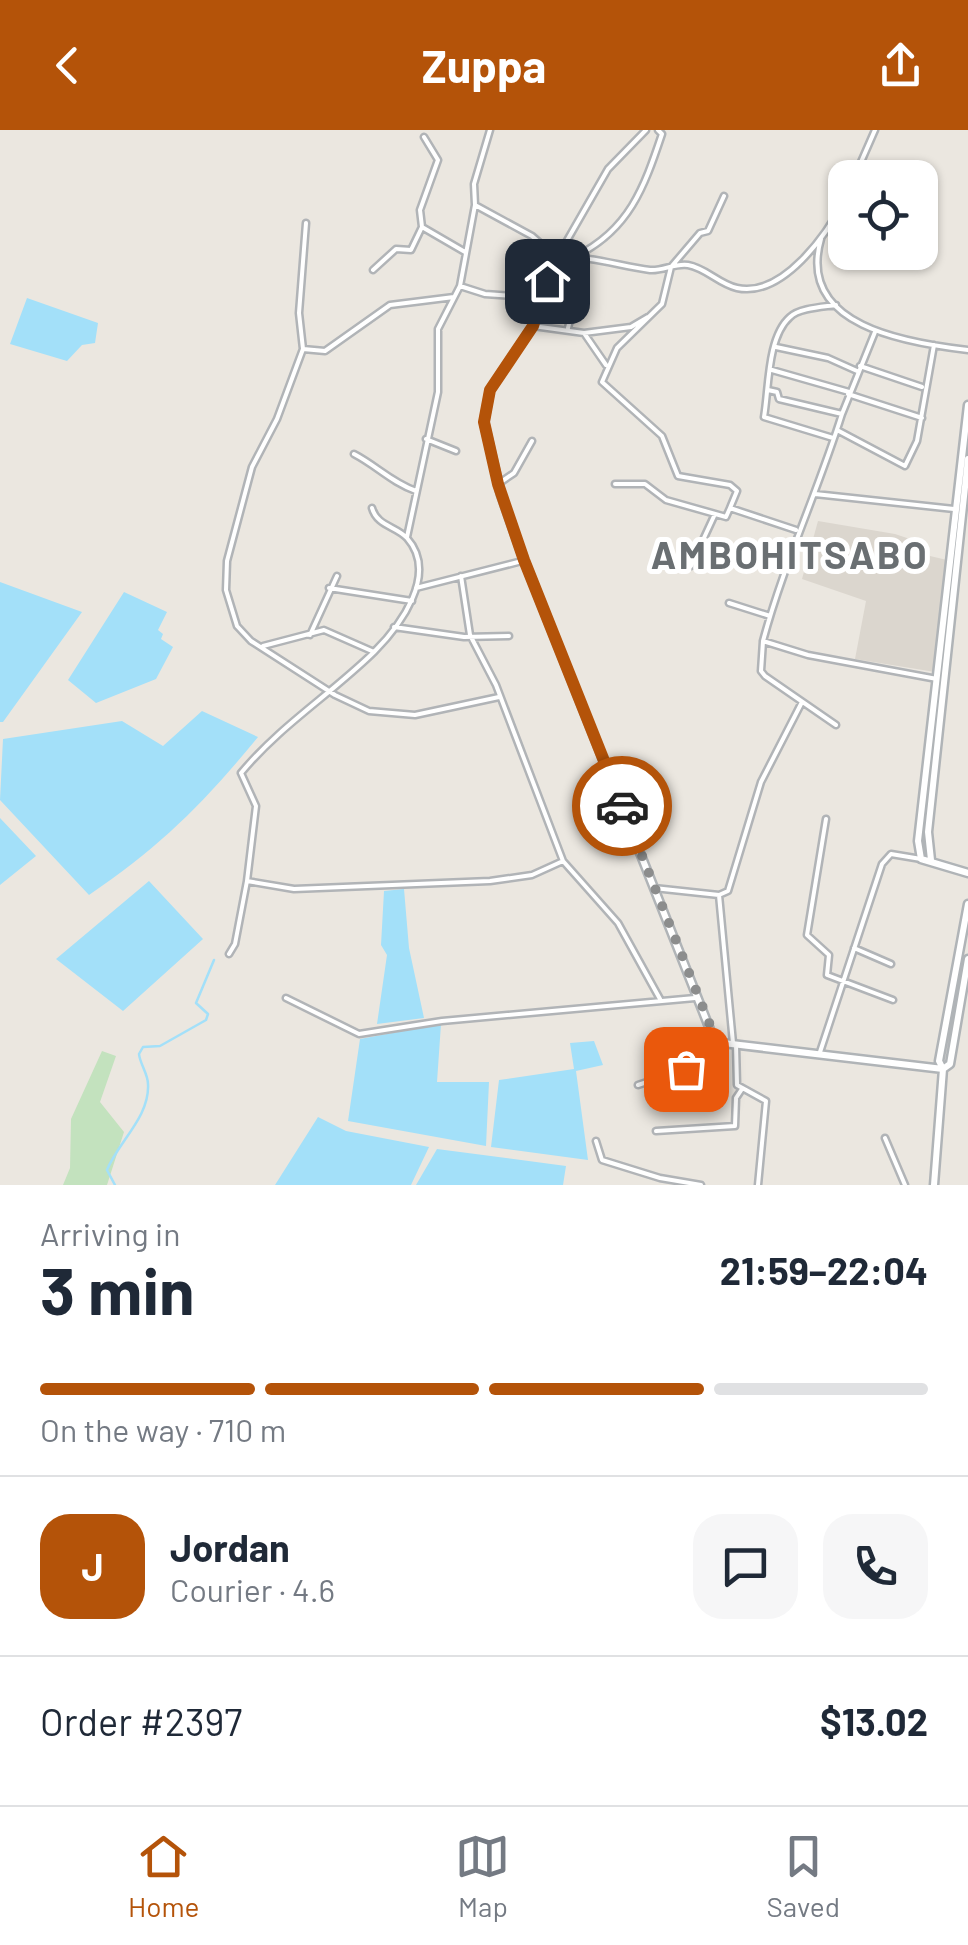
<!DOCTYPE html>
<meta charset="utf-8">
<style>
:root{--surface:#fff;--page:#f6f6f7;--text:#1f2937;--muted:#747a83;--line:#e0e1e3;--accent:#b45309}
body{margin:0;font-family:Barlow,sans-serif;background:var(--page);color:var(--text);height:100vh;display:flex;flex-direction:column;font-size:38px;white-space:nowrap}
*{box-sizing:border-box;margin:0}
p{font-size:32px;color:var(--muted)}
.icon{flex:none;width:55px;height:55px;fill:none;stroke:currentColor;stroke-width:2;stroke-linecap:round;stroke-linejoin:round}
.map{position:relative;height:1055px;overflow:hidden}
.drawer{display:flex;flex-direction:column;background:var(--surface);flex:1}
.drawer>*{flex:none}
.fabs{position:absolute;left:828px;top:30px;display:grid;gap:20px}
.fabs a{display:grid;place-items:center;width:110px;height:110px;border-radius:20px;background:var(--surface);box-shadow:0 2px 8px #0004;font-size:50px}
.pin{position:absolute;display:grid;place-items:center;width:85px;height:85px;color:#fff;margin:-42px;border-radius:20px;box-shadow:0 5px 15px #0006}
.courier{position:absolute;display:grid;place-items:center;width:100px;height:100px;margin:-50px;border:8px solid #b45309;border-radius:50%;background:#fff;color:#222;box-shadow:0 2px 12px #0007}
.summary em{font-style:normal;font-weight:700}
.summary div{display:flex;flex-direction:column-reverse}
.summary{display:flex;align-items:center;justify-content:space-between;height:170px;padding:0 40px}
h1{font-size:65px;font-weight:700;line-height:75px}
.bar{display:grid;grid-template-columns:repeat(4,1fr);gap:15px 10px;align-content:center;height:120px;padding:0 40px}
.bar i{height:12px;border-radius:8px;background:var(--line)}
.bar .active{background:var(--accent)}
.bar p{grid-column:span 4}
.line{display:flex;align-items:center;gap:25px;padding:0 40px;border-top:2px solid var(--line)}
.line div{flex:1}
.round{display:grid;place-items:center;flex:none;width:105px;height:105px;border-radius:30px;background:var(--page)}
header{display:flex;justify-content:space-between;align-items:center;height:130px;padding:0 40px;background:var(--accent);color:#fff;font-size:45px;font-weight:700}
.tabs{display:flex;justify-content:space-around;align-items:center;height:140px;border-top:2px solid var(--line);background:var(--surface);font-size:28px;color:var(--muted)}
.tabs a{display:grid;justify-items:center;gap:5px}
.tabs .active{color:var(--accent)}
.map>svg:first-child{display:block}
.education{fill:#dbd6ce}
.green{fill:#c3e2be}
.water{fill:#a3e0f9}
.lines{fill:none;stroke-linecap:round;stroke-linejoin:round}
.stream{stroke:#a3e0f9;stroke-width:2.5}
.street-casing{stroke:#b1b4b7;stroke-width:9}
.secondary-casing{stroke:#b0b4b7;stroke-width:11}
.street{stroke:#fff;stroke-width:4}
.secondary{stroke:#fff;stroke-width:6}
.done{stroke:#8c8d8d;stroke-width:10;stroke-dasharray:0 18}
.route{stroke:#b45309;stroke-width:12}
.labels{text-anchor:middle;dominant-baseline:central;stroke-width:10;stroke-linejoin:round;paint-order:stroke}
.district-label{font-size:38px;font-weight:bold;letter-spacing:2.5px;fill:#6a6f72;stroke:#fff}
</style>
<header><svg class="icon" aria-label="back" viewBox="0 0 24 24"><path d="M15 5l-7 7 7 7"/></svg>Zuppa<svg class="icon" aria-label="share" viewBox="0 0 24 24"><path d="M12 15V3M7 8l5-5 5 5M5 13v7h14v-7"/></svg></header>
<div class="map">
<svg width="968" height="1055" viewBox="0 0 968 1055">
<rect width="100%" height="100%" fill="#ebe7e0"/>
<path class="education" d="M 818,391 L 895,404 L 928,415 L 930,426 L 947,430 L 935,542 L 855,529 L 866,471 L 802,449 Z"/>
<path class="green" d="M 102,921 L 116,926 L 100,972 L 124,1002 L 107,1055 L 63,1055 L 70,1038 L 71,989 Z"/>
<path class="water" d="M 27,168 L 98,193 L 95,213 L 82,215 L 67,231 L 10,214 Z
M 0,452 L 82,482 L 3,592 L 0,592 Z
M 124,462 L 167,482 L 158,500 L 163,504 L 161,509 L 173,517 L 156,549 L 96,573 L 68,550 Z
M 202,581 L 258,607 C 203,674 161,716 89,765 L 0,670 L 3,609 L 122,591 L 163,616 Z
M 0,688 L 36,726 L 0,755 Z
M 149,751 L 203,809 L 123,881 L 56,829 Z
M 404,759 L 409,818 L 424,888 L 377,894 L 387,825 L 381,815 L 384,761 Z
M 441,894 L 437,952 L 489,952 L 486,1016 L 348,991 L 360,909 Z
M 594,911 L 603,935 L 576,941 L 588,1030 L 491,1017 L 499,950 L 574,939 L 570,913 Z
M 318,987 L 346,1001 L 429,1017 L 411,1055 L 275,1055 Z
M 437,1019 L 566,1036 L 563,1055 L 416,1055 Z"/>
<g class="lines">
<path class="stream" d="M 115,1055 L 107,1040 C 118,1012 150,987 148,954 C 148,944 140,934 139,924 L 143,917 L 160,916 L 206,890 L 208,884 L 196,873 L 214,830"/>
<defs>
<path id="street" d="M 490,0 L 474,54 L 475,75 L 532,106 L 557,128
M 854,48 L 875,0
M 724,66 L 708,101 L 700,103 L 671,137 L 662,174 L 617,218 L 602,252 L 662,306 L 678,346 L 730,355 L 737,361 L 730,378 L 796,400
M 306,93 L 299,183 L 303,219 L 277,289 L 252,337 L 227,431 L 226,460 L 237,496 L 251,511 L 335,565 L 369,581 L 415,585 L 499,567
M 422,97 L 465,122
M 821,109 C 796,196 907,213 968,220
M 576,126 C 629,100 644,58 662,4 L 658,0
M 557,128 L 608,39 L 646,0
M 558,128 C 589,125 619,136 650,140 C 663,141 675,133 688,135 C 706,138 719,154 737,158 C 783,168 828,103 845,69
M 373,140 L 396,119 L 411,120 L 422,97 L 420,80 L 438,30 L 424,7
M 460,156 L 485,164 L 542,168
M 533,196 L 584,203 L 631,197 L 648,187
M 568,198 L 577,162
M 584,203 L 606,235
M 776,217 L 828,228 L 857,241
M 303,219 L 325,221 L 390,175 L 454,167
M 860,236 L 922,257
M 772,240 L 849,262
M 768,260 L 777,262 L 779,269 L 842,284 L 875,202
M 848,264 L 922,288
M 842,284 C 818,361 784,433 763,511 L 808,525 L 937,549
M 837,300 L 905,336 L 917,311 L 934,215
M 833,308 L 764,287 C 769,259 767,207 790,187 C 799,178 823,177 836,175
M 426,309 L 456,321
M 354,324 C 377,336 391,352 416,361
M 498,354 L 514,343 L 532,311
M 615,354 L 645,354 L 666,370 L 726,387 L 730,378
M 815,364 L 954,379
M 407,407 L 438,262 L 438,199 L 460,156 L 475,75
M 691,436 L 715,384
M 461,446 L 470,505 L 496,555 L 563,731
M 329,458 L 412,471
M 416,458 L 522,431
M 729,473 L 770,486
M 394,497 L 464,507 L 509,506
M 310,505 L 337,446
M 763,511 L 761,541 L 765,546 L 836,595
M 263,516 L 324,500 L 374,522 C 400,496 439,444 407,408 C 396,396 377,396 372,378
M 374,522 C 330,565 281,595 241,643 L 256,676 L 247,751 L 294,759 L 490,751 L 532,745 L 563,731 L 618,793 L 660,869
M 826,689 L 807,805 L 829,825 L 827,845 L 893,870
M 654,758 L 719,765 L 728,761 L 761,652 L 802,572
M 719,765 L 733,913
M 854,818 L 891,834
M 229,824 L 235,814 L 247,751
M 286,868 L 359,904 L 442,891 L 695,868
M 736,915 L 737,955 L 766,971 L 758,1055
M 820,922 L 882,734 L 891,724 L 921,729
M 638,955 L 686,939 L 686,924 L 709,918 L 716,910
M 656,1001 L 735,996 L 736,968 L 742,959
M 885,1008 L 905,1055
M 596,1011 L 602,1030 L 660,1048 L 701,1055"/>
<path id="secondary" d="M 557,128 L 533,196 L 490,260 L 484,292 L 501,365 L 524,430 L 711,902 L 723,913 L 943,939
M 968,275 L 918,711 L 921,729 L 968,743
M 931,730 L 928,702 L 968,329
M 943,939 L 950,934 L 968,829
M 934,1055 L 943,939 L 939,931 L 968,774"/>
</defs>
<use href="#street" class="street-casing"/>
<use href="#secondary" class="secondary-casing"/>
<use href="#street" class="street"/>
<use href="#secondary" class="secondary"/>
</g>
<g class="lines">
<path class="done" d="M 622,676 L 716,910 L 709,918 L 686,924 L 686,939"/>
<path class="route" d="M 547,151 L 533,196 L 490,260 L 484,292 L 498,354 L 524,430 L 622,676"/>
</g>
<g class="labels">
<g class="district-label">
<text x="790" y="424">AMBOHITSABO</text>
</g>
</g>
</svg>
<div class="fabs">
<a><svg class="icon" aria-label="locate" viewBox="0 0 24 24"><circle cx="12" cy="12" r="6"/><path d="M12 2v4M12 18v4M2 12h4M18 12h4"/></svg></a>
</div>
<div class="pin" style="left:686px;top:939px;background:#ea580c"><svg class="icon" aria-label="bag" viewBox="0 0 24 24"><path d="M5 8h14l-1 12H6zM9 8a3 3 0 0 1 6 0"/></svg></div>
<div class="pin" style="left:547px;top:151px;background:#1f2937"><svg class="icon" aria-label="home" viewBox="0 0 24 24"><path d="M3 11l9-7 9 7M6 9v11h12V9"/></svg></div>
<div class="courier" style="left:622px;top:676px"><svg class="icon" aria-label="car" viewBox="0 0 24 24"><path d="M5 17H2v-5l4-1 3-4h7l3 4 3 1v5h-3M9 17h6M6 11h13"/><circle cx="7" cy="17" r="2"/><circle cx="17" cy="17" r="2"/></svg></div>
</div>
<section class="drawer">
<div class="summary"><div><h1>3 min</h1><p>Arriving in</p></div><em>21:59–22:04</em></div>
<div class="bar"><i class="active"></i><i class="active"></i><i class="active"></i><i></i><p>On the way · 710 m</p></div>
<div class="line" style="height:180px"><b class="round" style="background:var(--accent);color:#fff">J</b><div><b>Jordan</b><p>Courier · 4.6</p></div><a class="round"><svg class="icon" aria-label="chat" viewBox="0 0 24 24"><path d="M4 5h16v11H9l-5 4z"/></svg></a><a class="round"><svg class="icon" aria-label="phone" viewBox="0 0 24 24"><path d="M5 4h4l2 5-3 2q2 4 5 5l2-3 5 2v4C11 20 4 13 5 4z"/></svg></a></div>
<div class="line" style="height:130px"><div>Order #2397</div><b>$13.02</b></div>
</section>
<nav class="tabs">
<a class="active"><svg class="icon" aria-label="home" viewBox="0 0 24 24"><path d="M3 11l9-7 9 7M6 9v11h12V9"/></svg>Home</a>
<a><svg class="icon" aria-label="map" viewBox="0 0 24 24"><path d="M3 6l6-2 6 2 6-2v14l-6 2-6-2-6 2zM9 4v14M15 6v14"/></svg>Map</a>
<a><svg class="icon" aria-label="saved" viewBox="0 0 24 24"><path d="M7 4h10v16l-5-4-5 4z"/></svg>Saved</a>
</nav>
